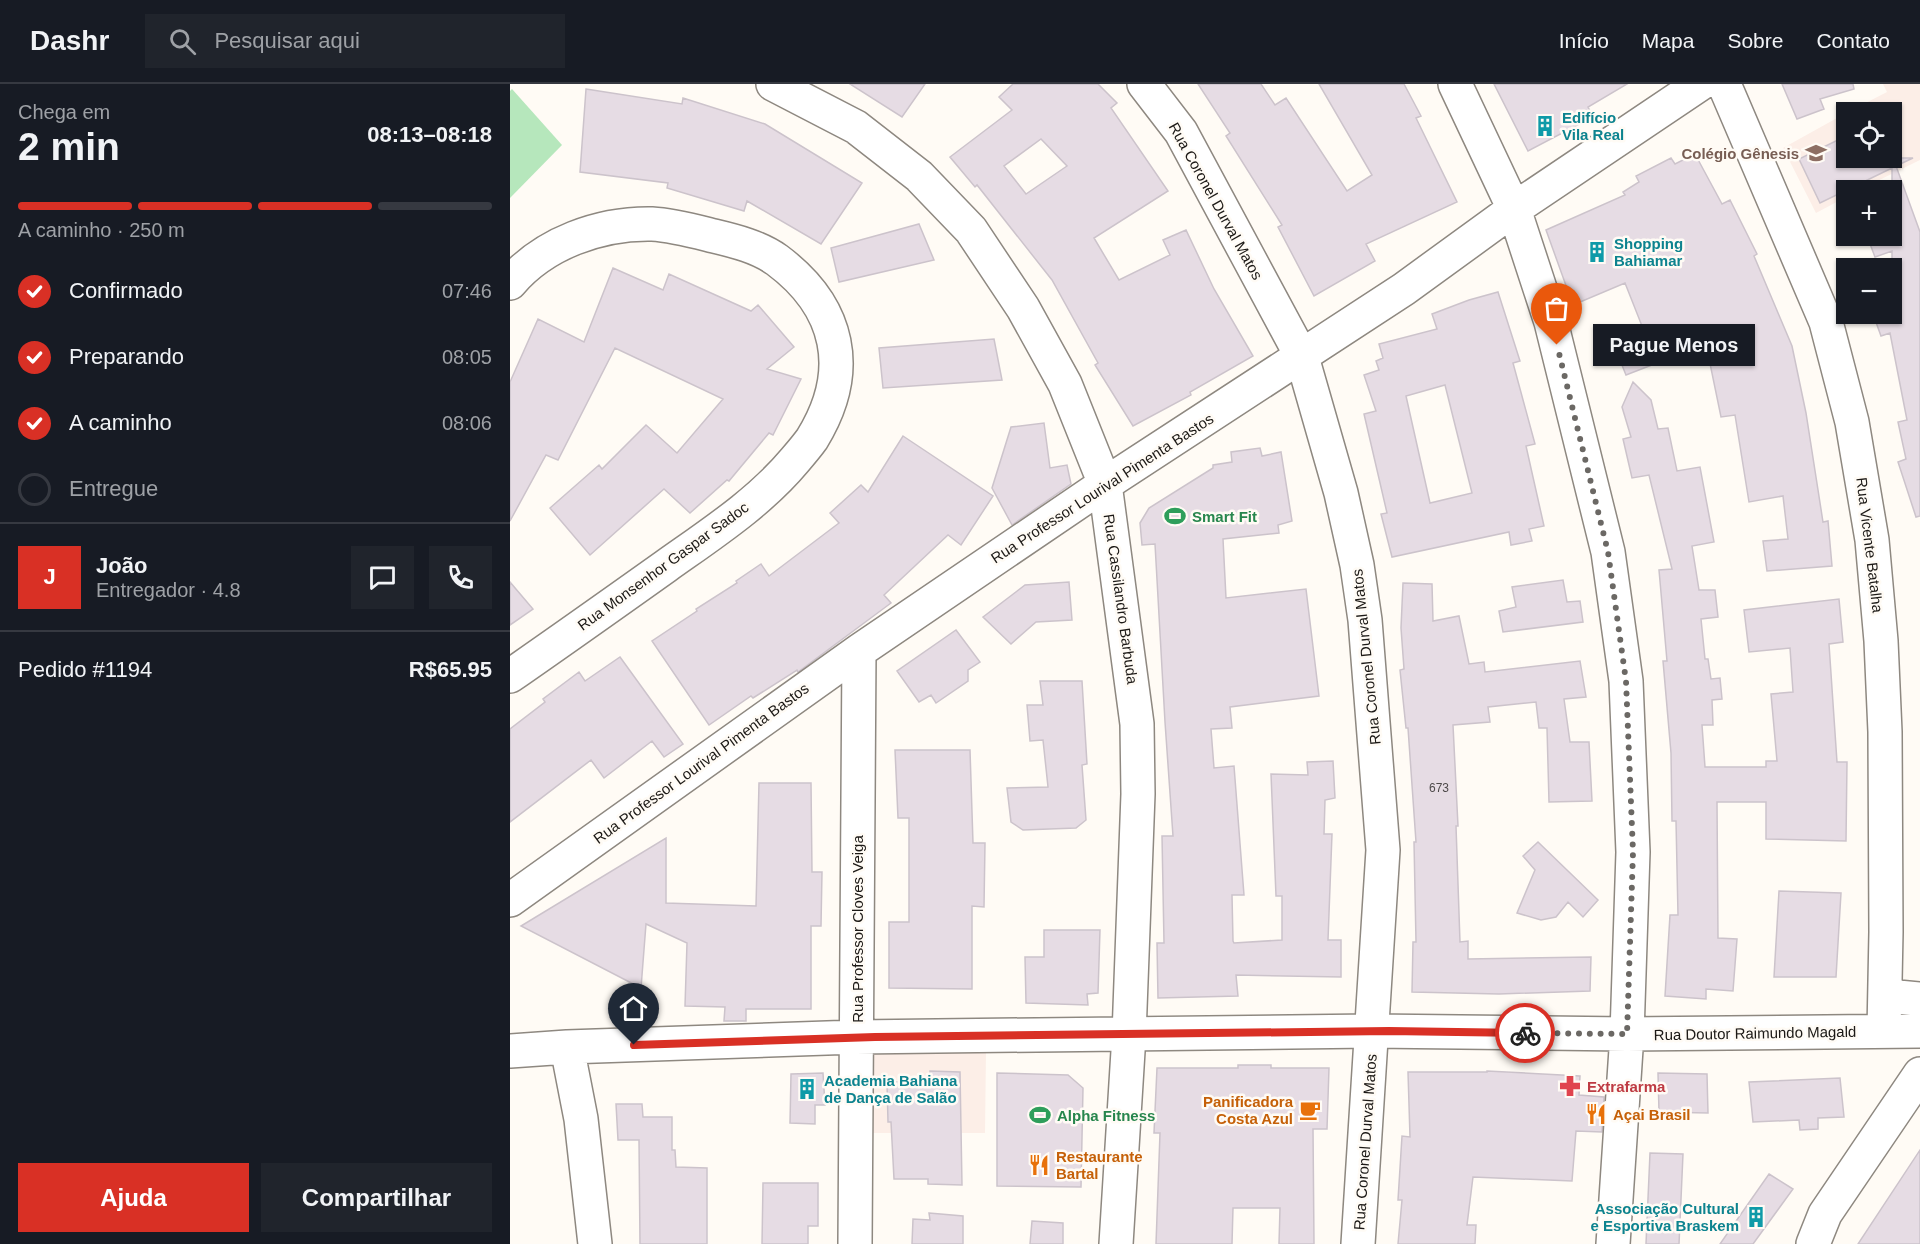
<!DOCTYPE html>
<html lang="pt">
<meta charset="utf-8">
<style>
:root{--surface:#171b24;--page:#20242c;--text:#f1f3f6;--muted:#9ea1a6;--line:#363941;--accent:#d93025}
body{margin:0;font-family:Arial,sans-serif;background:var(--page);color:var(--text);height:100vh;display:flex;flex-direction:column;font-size:22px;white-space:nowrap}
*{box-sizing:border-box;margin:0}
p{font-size:20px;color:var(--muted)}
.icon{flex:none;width:33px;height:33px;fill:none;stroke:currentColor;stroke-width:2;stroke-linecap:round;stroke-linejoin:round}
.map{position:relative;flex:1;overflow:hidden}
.panel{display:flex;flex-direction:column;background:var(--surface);width:510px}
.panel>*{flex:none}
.controls{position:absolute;left:1326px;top:18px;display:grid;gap:12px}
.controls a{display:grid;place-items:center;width:66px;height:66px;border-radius:0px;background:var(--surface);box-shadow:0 2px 4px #0004;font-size:30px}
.pin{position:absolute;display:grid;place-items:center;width:51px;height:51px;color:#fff;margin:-62px -26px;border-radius:50% 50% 50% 0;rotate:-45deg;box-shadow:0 0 6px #0007}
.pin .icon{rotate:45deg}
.courier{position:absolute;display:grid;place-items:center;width:60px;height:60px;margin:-30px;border:4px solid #d93025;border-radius:50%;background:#fff;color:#222;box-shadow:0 2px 8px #0007}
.bubble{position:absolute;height:42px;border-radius:0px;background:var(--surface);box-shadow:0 2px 4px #0004;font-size:20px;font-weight:700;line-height:42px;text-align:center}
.overview em{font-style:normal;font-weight:700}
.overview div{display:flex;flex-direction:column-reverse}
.overview{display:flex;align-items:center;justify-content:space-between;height:102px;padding:0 18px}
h1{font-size:39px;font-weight:700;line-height:45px}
.bar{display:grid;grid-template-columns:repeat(4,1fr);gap:9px 6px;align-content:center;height:72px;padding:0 18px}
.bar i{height:8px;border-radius:4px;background:var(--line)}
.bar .selected{background:var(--accent)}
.bar p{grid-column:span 4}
.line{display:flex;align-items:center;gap:15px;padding:0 18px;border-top:2px solid var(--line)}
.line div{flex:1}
.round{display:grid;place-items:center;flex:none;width:63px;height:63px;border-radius:0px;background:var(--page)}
ol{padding:0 18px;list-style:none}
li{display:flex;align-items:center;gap:18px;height:66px}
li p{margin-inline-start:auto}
li .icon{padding:6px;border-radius:50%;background:var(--accent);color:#fff;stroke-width:4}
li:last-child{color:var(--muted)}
li i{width:33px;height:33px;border:3px solid var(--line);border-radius:50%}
.primary-button{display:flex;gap:12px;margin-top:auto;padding:12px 18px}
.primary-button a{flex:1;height:69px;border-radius:0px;background:var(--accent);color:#fff;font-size:24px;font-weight:700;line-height:69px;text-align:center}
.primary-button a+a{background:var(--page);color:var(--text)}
header{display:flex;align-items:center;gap:36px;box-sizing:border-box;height:84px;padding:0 30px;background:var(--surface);border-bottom:2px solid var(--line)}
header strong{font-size:28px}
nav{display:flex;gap:33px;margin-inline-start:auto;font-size:21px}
.search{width:420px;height:54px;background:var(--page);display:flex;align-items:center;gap:15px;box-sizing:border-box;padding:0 21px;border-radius:0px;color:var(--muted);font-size:22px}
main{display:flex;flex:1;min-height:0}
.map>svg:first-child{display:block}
.education{fill:#fceee7}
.green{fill:#b6e7bc}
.building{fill:#e6dce4;stroke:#ccc3cb;stroke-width:1.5;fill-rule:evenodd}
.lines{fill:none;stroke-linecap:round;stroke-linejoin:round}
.minor-casing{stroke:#8e8880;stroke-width:36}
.minor{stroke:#fff;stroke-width:33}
.done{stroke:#6b6864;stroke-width:6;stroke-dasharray:0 10.8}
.route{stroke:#d93025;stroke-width:8}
.labels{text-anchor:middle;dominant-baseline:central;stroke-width:5;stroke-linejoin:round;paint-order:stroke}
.number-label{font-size:12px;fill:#4e4a4a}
.culture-label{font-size:15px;font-weight:bold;fill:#0d838f;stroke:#fffbf5;text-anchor:start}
.education-label{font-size:15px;font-weight:bold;fill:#785e54;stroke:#fffbf5;text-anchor:end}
.street-label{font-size:15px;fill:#1c1916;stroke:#fffbf5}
.leisure-label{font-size:15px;font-weight:bold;fill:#27864d;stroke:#fffbf5;text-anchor:start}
.health-label{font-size:15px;font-weight:bold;fill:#be3a42;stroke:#fffbf5;text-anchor:start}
.food-label{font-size:15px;font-weight:bold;fill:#c56008;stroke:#fffbf5;text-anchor:start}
</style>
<header>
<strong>Dashr</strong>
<div class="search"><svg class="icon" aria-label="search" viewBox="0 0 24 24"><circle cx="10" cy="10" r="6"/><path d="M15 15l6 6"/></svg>Pesquisar aqui</div>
<nav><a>Início</a><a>Mapa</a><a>Sobre</a><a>Contato</a></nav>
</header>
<main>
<section class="panel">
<div class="overview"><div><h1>2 min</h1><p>Chega em</p></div><em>08:13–08:18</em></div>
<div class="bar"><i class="selected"></i><i class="selected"></i><i class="selected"></i><i></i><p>A caminho · 250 m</p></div>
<ol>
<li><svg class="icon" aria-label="check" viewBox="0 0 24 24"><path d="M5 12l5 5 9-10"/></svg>Confirmado<p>07:46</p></li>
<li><svg class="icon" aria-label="check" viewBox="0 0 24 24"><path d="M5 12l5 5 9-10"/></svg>Preparando<p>08:05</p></li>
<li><svg class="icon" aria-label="check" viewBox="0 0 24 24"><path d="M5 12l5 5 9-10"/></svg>A caminho<p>08:06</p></li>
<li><i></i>Entregue</li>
</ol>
<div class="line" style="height:108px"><b class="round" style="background:var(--accent);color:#fff">J</b><div><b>João</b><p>Entregador · 4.8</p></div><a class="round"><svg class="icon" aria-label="chat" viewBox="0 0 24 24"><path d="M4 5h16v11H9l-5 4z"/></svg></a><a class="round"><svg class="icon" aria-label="phone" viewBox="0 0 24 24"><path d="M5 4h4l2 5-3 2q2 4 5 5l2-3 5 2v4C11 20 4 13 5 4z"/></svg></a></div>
<div class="line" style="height:78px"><div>Pedido #1194</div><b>R$65.95</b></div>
<div class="primary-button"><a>Ajuda</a><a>Compartilhar</a></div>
</section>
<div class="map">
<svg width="1410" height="1160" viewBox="0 0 1410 1160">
<rect width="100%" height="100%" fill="#fffbf5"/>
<path class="education" d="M 1373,0 L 1410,0 L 1410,76 L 1349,106 L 1336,106 L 1336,113 L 1306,129 L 1273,64 L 1336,29 L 1336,74 L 1382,74 L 1382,28 L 1338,28 L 1377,8 Z
M 370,964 L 476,967 L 475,1049 L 356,1049 L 359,975 Z"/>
<path class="green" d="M 2,5 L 52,61 L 0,114 L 0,7 Z"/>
<path class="building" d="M 340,0 L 415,0 L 392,33 Z
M 503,0 L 588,0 L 607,19 L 601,24 L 658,107 L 584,154 L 609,196 L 660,171 L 653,156 L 676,146 L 704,205 L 743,272 L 680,308 L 681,311 L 623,342 L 585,281 L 588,279 L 542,196 L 467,101 L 465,103 L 440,73 L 502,26 L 489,13 ZM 531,55 L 557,82 L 516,110 L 494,82 Z
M 688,0 L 751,0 L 765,21 L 776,14 L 837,107 L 862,91 L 809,0 L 894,0 L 911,32 L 906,34 L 947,118 L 856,160 L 865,177 L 804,212 L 768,143 L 772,141 L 716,52 L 720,49 Z
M 984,0 L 1117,0 L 1078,23 L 1083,33 L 1018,67 Z
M 1272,0 L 1343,0 L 1344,5 L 1310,15 L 1314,25 L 1287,35 Z
M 76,5 L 172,20 L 173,14 L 255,40 L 352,99 L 311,160 L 237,117 L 234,127 L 157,104 L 158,99 L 70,88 Z
M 1336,52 L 1336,74 L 1403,74 L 1386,82 L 1410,148 L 1410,432 L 1406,433 L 1388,378 L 1396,375 L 1388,338 L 1397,336 L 1380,249 L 1371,252 L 1363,230 L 1382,230 L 1382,167 L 1365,173 L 1357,152 L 1382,152 L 1382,84 L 1310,119 L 1289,75 Z
M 1185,70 L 1212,120 L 1220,116 L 1247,170 L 1244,172 L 1282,262 L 1296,329 L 1313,438 L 1318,437 L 1322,482 L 1257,487 L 1253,457 L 1278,455 L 1273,412 L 1239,418 L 1225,331 L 1211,333 L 1196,260 L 1116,291 L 1101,254 L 1132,242 L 1115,199 L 1063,221 L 1036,146 L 1115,111 L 1113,108 L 1129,98 L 1126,92 L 1161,74 L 1165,80 Z
M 409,140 L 424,176 L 329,198 L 321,164 Z
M 103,184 L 153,206 L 159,190 L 241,227 L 248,221 L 284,263 L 257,285 L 291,295 L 263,351 L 259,349 L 219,397 L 217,396 L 180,429 L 154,405 L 80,471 L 40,424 L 89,381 L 92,385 L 136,341 L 167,369 L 213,315 L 105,264 L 48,376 L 36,371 L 0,437 L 0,298 L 28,235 L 74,258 Z
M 988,208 L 1010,277 L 1003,279 L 1025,360 L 1016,362 L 1034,442 L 1019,445 L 1022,457 L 1001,461 L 999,448 L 882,473 L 871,430 L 877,429 L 854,330 L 866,327 L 854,291 L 869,286 L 866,277 L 873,274 L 869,260 L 927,245 L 922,230 L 959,216 ZM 935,301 L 962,409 L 920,419 L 896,312 Z
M 484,255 L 492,296 L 373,304 L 369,264 Z
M 1123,298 L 1141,316 L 1148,345 L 1158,344 L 1167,387 L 1190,383 L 1204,458 L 1182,462 L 1189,506 L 1205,506 L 1208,533 L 1191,535 L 1195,575 L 1198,575 L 1201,595 L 1210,594 L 1212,615 L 1202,616 L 1203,641 L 1192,641 L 1195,683 L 1256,683 L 1256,677 L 1267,677 L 1261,610 L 1283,608 L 1280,564 L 1239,568 L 1234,526 L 1329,515 L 1333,558 L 1319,560 L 1327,678 L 1337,678 L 1336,757 L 1256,755 L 1256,718 L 1207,718 L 1208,854 L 1227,855 L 1223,907 L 1196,905 L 1196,915 L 1155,912 L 1160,831 L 1168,831 L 1166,737 L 1162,737 L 1161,669 L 1153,577 L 1157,577 L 1149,486 L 1162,485 L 1139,391 L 1122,394 L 1113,355 L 1121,353 L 1112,323 Z
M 534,339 L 540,384 L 557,381 L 561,400 L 502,441 L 482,404 L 501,343 Z
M 393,352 L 483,412 L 451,461 L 438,451 L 374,511 L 381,519 L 288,588 L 287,586 L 243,614 L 241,612 L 199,641 L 142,557 L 187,527 L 186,525 L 227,499 L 226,497 L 251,480 L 259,492 L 329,439 L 320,429 L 351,401 L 358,408 Z
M 750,364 L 752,372 L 771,368 L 782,437 L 768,441 L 769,449 L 713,455 L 716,514 L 796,505 L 809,612 L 720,623 L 722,644 L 701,645 L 704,684 L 724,682 L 734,811 L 722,811 L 723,857 L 724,859 L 772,856 L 772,812 L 766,812 L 761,690 L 798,691 L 797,678 L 823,677 L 825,714 L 815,716 L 814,750 L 822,750 L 818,856 L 831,856 L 831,893 L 726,891 L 728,912 L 648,914 L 647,859 L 654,859 L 652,752 L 663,752 L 655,638 L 645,460 L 632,461 L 630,439 L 639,424 L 703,384 L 703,381 L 722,378 L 721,368 Z
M 1053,496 L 1057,518 L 1070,517 L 1073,538 L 993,548 L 989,527 L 1006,523 L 1002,503 Z
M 0,498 L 23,525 L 0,541 Z
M 559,498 L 562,536 L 526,538 L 501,560 L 473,533 L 515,501 Z
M 893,499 L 922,500 L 923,537 L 949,532 L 959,580 L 974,578 L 975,588 L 1070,577 L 1076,613 L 1054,615 L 1060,658 L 1079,658 L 1082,717 L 1039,718 L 1037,644 L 1029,644 L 1026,618 L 978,623 L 980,638 L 943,641 L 948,742 L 946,742 L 950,858 L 958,857 L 958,875 L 1081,873 L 1080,907 L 989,910 L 902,908 L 903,858 L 906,858 L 904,758 L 906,758 L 898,644 L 896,644 L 890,586 L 894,585 L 891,544 Z
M 446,546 L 470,578 L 458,586 L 458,597 L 426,619 L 421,611 L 409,618 L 387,587 Z
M 110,573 L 173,660 L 154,673 L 142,657 L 94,694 L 81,676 L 0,738 L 0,645 L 35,618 L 33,615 L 69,588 L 75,597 Z
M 530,597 L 572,597 L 577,680 L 572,681 L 576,736 L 566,744 L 513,746 L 501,738 L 497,704 L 538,703 L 533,656 L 520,657 L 517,621 L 533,621 Z
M 385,666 L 460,666 L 463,759 L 475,759 L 474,823 L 462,822 L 462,905 L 379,904 L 379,838 L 399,838 L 399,734 L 388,734 Z
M 249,699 L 301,699 L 302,788 L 312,788 L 311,842 L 301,842 L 301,925 L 236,925 L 236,937 L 214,937 L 215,923 L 175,922 L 177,859 L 136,840 L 131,904 L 11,842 L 156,754 L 156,819 L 246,822 Z
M 1028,758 L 1088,816 L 1073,833 L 1058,818 L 1046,833 L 1031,836 L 1007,829 L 1025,786 L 1013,772 Z
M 1269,807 L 1331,809 L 1326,893 L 1264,893 Z
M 534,846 L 590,846 L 588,909 L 577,910 L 578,921 L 516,919 L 515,873 L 534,873 Z
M 728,981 L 761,981 L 761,984 L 819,984 L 817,1045 L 803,1045 L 804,1160 L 769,1160 L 770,1124 L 723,1124 L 722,1160 L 646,1160 L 650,1049 L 644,1049 L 647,984 L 728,984 Z
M 420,987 L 450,988 L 452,1101 L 418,1100 L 418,1095 L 384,1095 L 381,1038 L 378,1038 L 377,998 L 420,997 Z
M 977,987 L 1070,992 L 1069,1011 L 1094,1013 L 1092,1048 L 1066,1047 L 1062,1097 L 963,1093 L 957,1141 L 966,1141 L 965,1160 L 888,1160 L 892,1116 L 888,1116 L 892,1052 L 900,1053 L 898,988 L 977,988 Z
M 313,989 L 315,1021 L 305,1021 L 305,1040 L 280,1039 L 281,990 Z
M 487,989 L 558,991 L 573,1004 L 571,1103 L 487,1102 Z
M 1148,989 L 1197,990 L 1198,1029 L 1149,1028 Z
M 1330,994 L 1334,1033 L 1308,1034 L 1308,1045 L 1290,1046 L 1289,1036 L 1243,1038 L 1239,998 Z
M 106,1020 L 132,1020 L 133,1033 L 162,1033 L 162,1066 L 165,1066 L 166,1083 L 197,1084 L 197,1160 L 130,1160 L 129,1056 L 108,1056 Z
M 1410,1066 L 1410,1160 L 1348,1160 Z
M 1140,1069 L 1173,1070 L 1169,1160 L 1136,1160 Z
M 1259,1090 L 1283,1105 L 1243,1160 L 1210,1160 Z
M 253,1099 L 308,1099 L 308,1142 L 298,1142 L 298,1160 L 252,1160 Z
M 419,1129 L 453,1132 L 453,1160 L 402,1160 L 403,1135 L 420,1136 Z
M 522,1137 L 553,1139 L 553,1160 L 520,1160 Z"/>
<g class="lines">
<defs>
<path id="minor" d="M 263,0 L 346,43 L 409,92 L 461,146 L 513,224 L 555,300 L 595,400 L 627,640 L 628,710 L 619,951 L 606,1160
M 634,0 L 671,48 L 792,273 L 831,409 L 847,481 L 855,536 L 873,766 L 848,1160
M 945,0 L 1004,125 L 1041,238 L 1098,468 L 1116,597 L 1123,768 L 1117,950 L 1103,1160
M 1214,0 L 1316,238 L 1342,338 L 1362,456 L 1371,557 L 1375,648 L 1376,848 L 1374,947
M 0,199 C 34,159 90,139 142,140 C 162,141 184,147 204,152 C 225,157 249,163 267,176 C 330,223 344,287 302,355 C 297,362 291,369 285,376 C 249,419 201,450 156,482 C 104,519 52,556 0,592
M 0,816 L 349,567 L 595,400 L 894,205 L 1004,125 L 1190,0
M 1375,907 L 1388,913 L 1410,915
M 57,963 L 71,1035 L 85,1160
M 0,967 L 57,963 L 346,953 L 862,947 L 1117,950 L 1410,947
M 345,1160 L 349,567
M 1303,1160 L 1315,1130 L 1410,990"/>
</defs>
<use href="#minor" class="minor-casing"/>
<use href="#minor" class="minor"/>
</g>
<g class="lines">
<path class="done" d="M 1015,949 L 1117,950 L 1123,768 L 1116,597 L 1098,468 L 1047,261"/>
<path class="route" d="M 124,961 L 365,953 L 879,947 L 1015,949"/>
</g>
<defs>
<symbol id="building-bare" viewBox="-9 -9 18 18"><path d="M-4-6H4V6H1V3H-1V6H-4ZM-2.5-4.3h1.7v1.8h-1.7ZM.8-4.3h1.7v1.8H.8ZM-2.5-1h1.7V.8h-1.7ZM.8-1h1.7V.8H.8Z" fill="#0f9aa8" stroke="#fffbf5" stroke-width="2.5" paint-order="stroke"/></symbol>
<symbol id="school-bare" viewBox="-9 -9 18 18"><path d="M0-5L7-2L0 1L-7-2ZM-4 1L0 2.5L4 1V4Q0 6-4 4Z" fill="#8d6e63" stroke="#fffbf5" stroke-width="2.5" paint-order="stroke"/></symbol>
<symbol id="stadium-bare" viewBox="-9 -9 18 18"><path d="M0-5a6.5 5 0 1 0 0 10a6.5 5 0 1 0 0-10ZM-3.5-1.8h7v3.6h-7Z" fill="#2e9e5b" stroke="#fffbf5" stroke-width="2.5" paint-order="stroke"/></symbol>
<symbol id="pharmacy-bare" viewBox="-9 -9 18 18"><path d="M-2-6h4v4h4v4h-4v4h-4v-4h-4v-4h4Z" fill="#e0444e" stroke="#fffbf5" stroke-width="2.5" paint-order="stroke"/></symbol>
<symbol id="cafe-bare" viewBox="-9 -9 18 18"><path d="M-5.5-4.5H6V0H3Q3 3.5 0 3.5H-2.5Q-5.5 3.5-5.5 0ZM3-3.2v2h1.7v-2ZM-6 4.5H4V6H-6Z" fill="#e8710a" stroke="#fffbf5" stroke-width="2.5" paint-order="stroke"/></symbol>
<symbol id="restaurant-bare" viewBox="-9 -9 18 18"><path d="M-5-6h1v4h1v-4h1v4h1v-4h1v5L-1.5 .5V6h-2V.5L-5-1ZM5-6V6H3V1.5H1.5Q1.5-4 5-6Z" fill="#e8710a" stroke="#fffbf5" stroke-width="2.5" paint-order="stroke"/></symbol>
</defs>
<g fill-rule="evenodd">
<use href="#building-bare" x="1020" y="27" width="30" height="30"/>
<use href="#school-bare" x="1291" y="54" width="30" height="30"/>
<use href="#building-bare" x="1072" y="153" width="30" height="30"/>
<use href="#stadium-bare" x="650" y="417" width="30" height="30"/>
<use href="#pharmacy-bare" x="1045" y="987" width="30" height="30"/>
<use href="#building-bare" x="282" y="990" width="30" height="30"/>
<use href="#cafe-bare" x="785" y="1011" width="30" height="30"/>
<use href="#restaurant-bare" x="1071" y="1015" width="30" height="30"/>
<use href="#stadium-bare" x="515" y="1016" width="30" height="30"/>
<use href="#restaurant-bare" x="514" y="1066" width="30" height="30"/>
<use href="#building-bare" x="1231" y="1118" width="30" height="30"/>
</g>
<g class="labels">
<g class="number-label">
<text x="929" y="704">673</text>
</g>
<g class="culture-label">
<text x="1052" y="33">Edifício<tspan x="1052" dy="17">Vila Real</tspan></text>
<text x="1104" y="159">Shopping<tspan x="1104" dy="17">Bahiamar</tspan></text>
<text x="314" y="996">Academia Bahiana<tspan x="314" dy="17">de Dança de Salão</tspan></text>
<text x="1229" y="1124" text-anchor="end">Associação Cultural<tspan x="1229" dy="17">e Esportiva Braskem</tspan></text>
</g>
<g class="education-label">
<text x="1289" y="69">Colégio Gênesis</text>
</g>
<g class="street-label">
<text transform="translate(706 117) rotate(61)">Rua Coronel Durval Matos</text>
<text transform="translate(592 404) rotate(-33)">Rua Professor Lourival Pimenta Bastos</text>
<text transform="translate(1360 461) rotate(83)">Rua Vicente Batalha</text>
<text transform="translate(153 482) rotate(-36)">Rua Monsenhor Gaspar Sadoc</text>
<text transform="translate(611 515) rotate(82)">Rua Cassilandro Barbuda</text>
<text transform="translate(856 573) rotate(-96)">Rua Coronel Durval Matos</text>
<text transform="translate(191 679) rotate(-36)">Rua Professor Lourival Pimenta Bastos</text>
<text transform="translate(347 845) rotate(-90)">Rua Professor Cloves Veiga</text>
<text transform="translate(1245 949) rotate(-1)">Rua Doutor Raimundo Magald</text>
<text transform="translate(855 1058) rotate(-86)">Rua Coronel Durval Matos</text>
</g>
<g class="leisure-label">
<text x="682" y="432">Smart Fit</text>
<text x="547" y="1031">Alpha Fitness</text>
</g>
<g class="health-label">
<text x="1077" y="1002">Extrafarma</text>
</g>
<g class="food-label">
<text x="783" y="1017" text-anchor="end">Panificadora<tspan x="783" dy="17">Costa Azul</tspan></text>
<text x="1103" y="1030">Açai Brasil</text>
<text x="546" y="1072">Restaurante<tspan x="546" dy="17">Bartal</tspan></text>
</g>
</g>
</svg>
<div class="controls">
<a><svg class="icon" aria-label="locate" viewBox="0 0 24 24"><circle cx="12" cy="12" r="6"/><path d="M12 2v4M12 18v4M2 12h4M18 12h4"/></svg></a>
<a>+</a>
<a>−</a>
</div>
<div class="pin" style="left:1047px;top:261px;background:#ea580c"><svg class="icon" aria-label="bag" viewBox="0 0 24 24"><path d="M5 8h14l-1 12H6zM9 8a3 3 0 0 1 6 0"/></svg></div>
<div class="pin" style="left:124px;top:961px;background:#1f2937"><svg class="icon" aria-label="home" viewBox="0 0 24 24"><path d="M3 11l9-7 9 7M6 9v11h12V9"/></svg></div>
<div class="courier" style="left:1015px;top:949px"><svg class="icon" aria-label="bike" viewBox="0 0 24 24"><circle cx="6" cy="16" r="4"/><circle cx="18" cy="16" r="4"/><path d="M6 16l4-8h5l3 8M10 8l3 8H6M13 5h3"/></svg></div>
<div class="bubble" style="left:1083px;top:240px;width:162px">Pague Menos</div>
</div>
</main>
